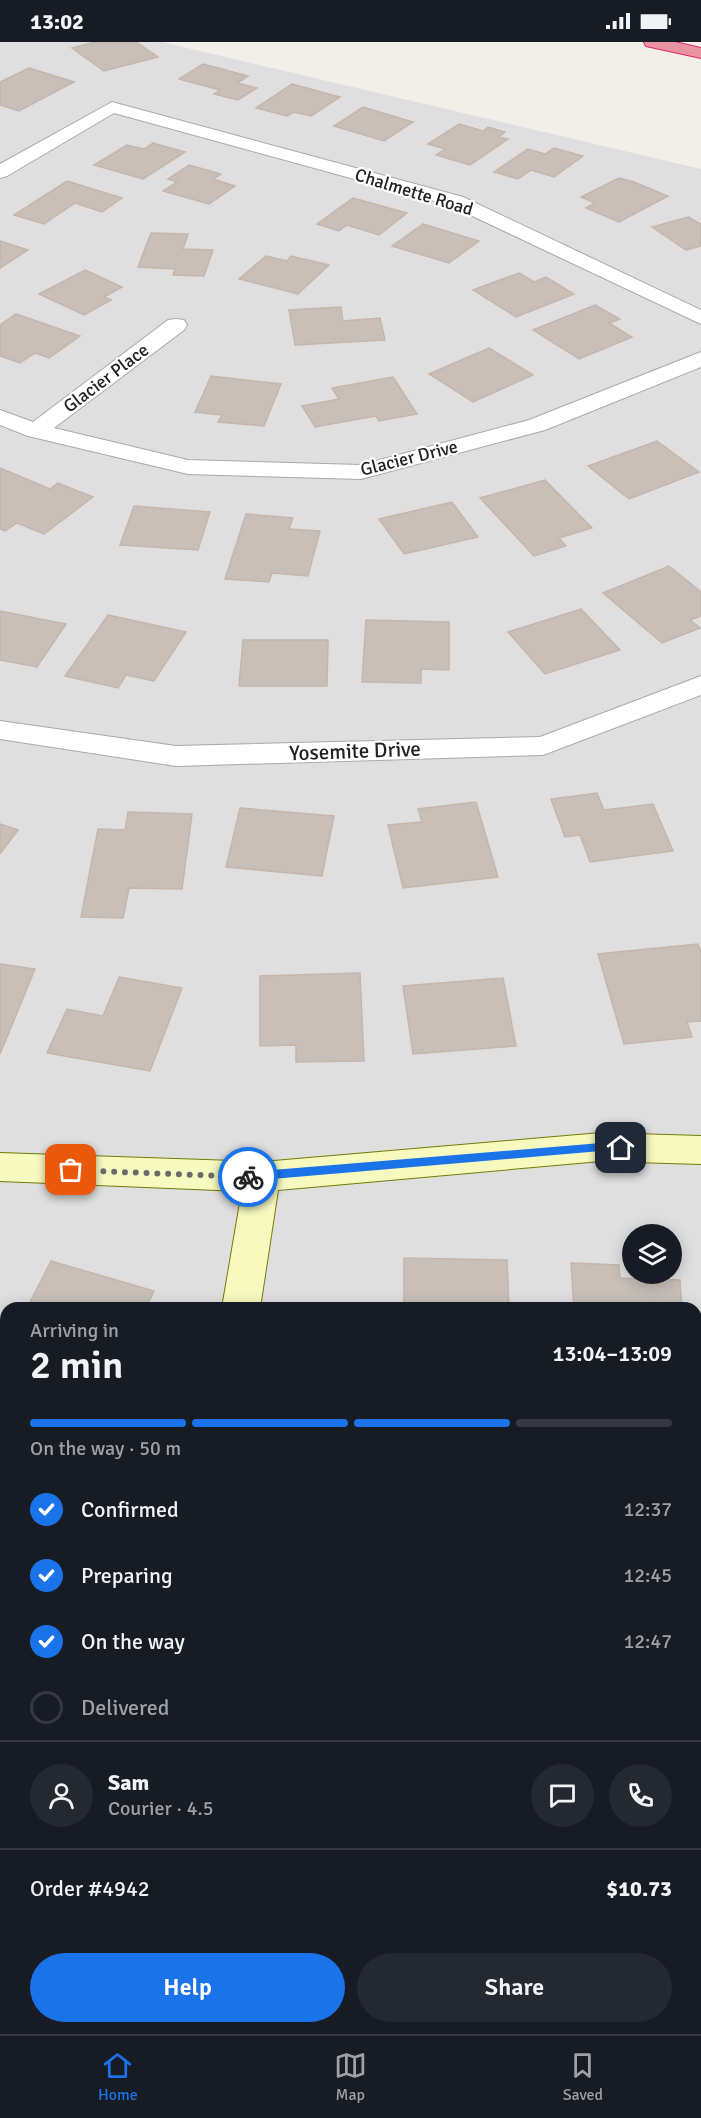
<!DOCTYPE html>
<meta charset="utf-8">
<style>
:root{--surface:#171b24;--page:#242831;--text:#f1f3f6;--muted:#9ea1a6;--line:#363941;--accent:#1a73e8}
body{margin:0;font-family:Signika,sans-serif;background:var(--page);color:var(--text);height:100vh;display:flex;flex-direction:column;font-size:22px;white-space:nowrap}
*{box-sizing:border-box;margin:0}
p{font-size:20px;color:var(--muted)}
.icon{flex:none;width:33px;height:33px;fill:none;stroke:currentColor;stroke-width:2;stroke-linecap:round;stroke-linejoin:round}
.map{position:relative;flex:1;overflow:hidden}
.details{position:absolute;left:0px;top:1260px;width:702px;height:732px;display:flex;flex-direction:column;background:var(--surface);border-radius:18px 18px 0 0;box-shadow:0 3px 15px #0003}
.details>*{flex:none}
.fabs{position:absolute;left:622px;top:1182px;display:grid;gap:12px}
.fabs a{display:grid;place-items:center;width:60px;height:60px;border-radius:50%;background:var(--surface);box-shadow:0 3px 15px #0003;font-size:30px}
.pin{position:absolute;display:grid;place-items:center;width:51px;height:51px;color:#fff;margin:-26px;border-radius:12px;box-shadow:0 3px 9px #0006}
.courier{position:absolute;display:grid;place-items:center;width:60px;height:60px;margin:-30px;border:4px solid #1a73e8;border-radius:50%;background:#fff;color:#222;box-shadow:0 2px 8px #0007}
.overview em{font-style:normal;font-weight:600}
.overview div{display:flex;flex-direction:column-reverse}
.overview{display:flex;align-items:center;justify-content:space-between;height:102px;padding:0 30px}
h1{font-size:39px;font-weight:600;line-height:45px}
.bar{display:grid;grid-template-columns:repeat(4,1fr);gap:9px 6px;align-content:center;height:72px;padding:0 30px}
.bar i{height:8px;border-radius:4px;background:var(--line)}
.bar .current{background:var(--accent)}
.bar p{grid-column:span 4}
.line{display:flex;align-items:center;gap:15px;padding:0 30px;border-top:2px solid var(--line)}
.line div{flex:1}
.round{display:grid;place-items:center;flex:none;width:63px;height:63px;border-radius:32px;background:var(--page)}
ol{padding:0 30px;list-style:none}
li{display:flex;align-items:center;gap:18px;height:66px}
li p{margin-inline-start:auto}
li .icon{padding:6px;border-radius:50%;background:var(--accent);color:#fff;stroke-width:4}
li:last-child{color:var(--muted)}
li i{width:33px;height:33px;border:3px solid var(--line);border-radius:50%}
.cta{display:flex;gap:12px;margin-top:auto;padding:12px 30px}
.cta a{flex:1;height:69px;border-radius:36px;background:var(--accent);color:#fff;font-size:24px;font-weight:600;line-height:69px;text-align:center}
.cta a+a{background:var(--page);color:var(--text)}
.status{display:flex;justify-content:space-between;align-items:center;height:42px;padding:0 30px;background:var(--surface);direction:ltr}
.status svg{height:16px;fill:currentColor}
.menu{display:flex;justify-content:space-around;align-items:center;height:84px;border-top:2px solid var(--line);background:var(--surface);font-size:16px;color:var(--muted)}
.menu a{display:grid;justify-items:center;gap:3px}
.menu .current{color:var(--accent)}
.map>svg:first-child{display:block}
.residential{fill:#e0dfdf;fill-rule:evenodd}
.building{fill:#c7bfb8;stroke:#c4b6ab;stroke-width:1.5}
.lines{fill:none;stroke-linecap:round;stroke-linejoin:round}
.street-casing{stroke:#a9a9a9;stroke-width:2}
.secondary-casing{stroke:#707d05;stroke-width:2}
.highway-casing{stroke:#dc2a67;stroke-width:2}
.street{fill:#fff;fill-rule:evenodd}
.secondary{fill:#f7fabf;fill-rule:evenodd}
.highway{fill:#e892a2;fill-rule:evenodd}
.route{fill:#1a73e8}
.done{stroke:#6b6a68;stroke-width:6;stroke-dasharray:0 10.8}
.labels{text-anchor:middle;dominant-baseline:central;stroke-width:4.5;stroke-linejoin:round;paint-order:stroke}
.far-street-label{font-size:18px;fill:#222;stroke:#fff}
.street-label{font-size:21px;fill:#222;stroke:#fff}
</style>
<div class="status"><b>13:02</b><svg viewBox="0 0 49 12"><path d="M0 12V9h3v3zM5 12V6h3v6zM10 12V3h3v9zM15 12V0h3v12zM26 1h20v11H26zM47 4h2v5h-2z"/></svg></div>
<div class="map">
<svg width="701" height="1992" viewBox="0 0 701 1992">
<rect width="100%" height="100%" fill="#f2efe9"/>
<path class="residential" d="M 0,0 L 162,0 L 701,127 L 701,1992 L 0,1992 ZM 633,1192 L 672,1192 L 672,1232 L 633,1232 ZM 6,1266 L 696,1266 L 696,1986 L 6,1986 Z"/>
<path class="building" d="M 95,0 L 136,0 L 158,15 L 104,29 L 72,6 Z
M 203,22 L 248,34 L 237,41 L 257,46 L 238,58 L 214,52 L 220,48 L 179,37 Z
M 29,26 L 74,40 L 19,69 L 0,63 L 0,40 Z
M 292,42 L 340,55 L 311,74 L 294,70 L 287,74 L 256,66 Z
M 363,65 L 413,80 L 384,99 L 334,84 Z
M 459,82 L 483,89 L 488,85 L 505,90 L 499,95 L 508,97 L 470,123 L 436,113 L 445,107 L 428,102 Z
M 153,101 L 185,110 L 143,137 L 94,123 L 127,103 L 144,107 Z
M 554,106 L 583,114 L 554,135 L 531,128 L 518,137 L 494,130 L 528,107 L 545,112 Z
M 189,123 L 221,132 L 213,137 L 235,144 L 209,162 L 163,149 L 177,140 L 168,137 Z
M 619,136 L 634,140 L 668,154 L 619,180 L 586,166 L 595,161 L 581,155 Z
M 67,139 L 122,156 L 102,170 L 75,161 L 44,182 L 14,173 Z
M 353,156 L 407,171 L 379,193 L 347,183 L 339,189 L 317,182 Z
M 688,175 L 701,182 L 701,204 L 686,208 L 652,185 Z
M 423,182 L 479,199 L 449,221 L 392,204 Z
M 151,191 L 188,192 L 183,207 L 213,208 L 204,234 L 173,233 L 175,227 L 138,225 Z
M 0,199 L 28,208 L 0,226 Z
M 266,214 L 287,219 L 291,214 L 329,223 L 298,252 L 239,237 Z
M 85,228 L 122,245 L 104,255 L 111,258 L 84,273 L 39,252 Z
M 519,231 L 534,240 L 546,235 L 574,252 L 516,275 L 473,248 Z
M 595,263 L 620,277 L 609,281 L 632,295 L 579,317 L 533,288 Z
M 341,265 L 343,279 L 380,276 L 385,298 L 295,303 L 289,268 Z
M 16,272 L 80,294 L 49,316 L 35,311 L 20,321 L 0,314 L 0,283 Z
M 489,306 L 533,333 L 473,360 L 429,332 Z
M 211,334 L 281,342 L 264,384 L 218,380 L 222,373 L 195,370 Z
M 393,335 L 417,372 L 379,379 L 376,374 L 315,385 L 302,364 L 339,357 L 332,346 Z
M 657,399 L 699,430 L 629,457 L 588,424 Z
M 0,426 L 50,447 L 58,441 L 93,455 L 44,492 L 17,481 L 5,489 L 0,487 Z
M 545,438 L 592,486 L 559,496 L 566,504 L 534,514 L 480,456 Z
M 452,460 L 478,495 L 404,512 L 379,477 Z
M 134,464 L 210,470 L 198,508 L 120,503 Z
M 246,472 L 293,476 L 289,487 L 320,489 L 308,534 L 272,531 L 269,540 L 225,537 Z
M 669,524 L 701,550 L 701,574 L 690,578 L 700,586 L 662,601 L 603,551 Z
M 581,567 L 620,608 L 545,632 L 508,590 Z
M 0,569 L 66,582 L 37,625 L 0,618 Z
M 108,573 L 186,590 L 154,639 L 126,633 L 118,646 L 65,634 Z
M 366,578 L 449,580 L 449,628 L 421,627 L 421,641 L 362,640 Z
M 243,598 L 328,598 L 327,644 L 239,644 Z
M 597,751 L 604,768 L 653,762 L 673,809 L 590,820 L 580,793 L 565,795 L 551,757 Z
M 476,760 L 498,835 L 403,846 L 388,783 L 422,780 L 418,767 Z
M 240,766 L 334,774 L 322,834 L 226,825 Z
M 128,770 L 192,772 L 182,847 L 129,846 L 123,876 L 81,875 L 98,787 L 125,788 Z
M 0,782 L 18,788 L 0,812 Z
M 698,902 L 701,911 L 701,979 L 687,980 L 692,995 L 624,1002 L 598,912 Z
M 0,922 L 35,927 L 0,1012 Z
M 360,931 L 364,1019 L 296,1020 L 296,1003 L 260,1004 L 260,934 Z
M 119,935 L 182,946 L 150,1029 L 47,1011 L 67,967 L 103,974 Z
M 503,936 L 516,1004 L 413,1012 L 403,944 Z
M 404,1216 L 507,1218 L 509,1266 L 404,1266 Z
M 51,1219 L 154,1249 L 146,1266 L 27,1266 Z
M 571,1221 L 619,1223 L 620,1236 L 680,1238 L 682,1266 L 574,1266 Z
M 6,1305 L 6,1360 L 0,1358 L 0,1317 Z
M 0,1413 L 6,1415 L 6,1504 L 3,1503 L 0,1510 Z
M 701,1545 L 701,1577 L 696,1571 L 696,1550 Z
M 696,1632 L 701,1635 L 701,1793 L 696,1790 Z
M 696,1940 L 701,1944 L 701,1992 L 617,1992 L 608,1986 L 696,1986 Z
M 218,1986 L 345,1986 L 342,1992 L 227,1992 Z"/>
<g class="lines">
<defs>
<path id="street" d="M 112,60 L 463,155 L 701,268 L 701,282 L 449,163 L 114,71 L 7,134 L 0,136 L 0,122 Z
M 176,277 L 184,278 L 187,283 L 184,288 L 54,386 L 188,418 L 361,423 L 529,378 L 701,310 L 701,325 L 545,388 L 361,437 L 188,432 L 28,394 L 0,383 L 0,368 L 33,380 L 168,278 Z
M 701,634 L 701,653 L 543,713 L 176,724 L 0,697 L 0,679 L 176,704 L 540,695 Z"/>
<path id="secondary" d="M 601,1091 L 701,1094 L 701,1122 L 601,1119 L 278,1148 L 260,1266 L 222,1266 L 242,1149 L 0,1139 L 0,1111 L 262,1120 Z
M 6,1800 L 6,1854 L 0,1856 L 0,1802 Z"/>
<path id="highway" d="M 644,0 L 675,0 L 701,6 L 701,16 L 646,4 Z"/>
</defs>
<use href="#street" class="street-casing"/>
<use href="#secondary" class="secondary-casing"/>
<use href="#highway" class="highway-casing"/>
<use href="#street" class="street"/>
<use href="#secondary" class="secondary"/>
<use href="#highway" class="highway"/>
</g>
<path class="route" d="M 601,1101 L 621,1101 L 626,1106 L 621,1110 L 601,1109 L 248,1139 L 243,1135 L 248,1130 Z"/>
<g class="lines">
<path class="done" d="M 71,1128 L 248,1135"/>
</g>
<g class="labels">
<g class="far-street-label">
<text transform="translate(414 150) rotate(17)">Chalmette Road</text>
<text transform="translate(106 336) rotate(-37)">Glacier Place</text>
<text transform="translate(409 416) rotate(-14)">Glacier Drive</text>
</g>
<g class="street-label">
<text transform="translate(355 709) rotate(-2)">Yosemite Drive</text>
</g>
</g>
</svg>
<div class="fabs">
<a><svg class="icon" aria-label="layers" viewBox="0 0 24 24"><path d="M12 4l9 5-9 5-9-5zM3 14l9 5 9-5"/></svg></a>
</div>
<div class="pin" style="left:71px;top:1128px;background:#ea580c"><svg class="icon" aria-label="bag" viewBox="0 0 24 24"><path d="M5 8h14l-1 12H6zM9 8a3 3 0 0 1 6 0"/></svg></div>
<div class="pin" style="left:621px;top:1106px;background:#1f2937"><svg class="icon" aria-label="home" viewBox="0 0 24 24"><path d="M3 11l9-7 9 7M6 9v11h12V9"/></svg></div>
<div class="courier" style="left:248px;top:1135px"><svg class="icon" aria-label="bike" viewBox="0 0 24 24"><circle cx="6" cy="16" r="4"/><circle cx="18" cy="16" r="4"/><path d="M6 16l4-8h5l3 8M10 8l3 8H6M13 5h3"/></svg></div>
<section class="details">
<div class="overview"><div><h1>2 min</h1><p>Arriving in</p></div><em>13:04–13:09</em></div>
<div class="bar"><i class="current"></i><i class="current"></i><i class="current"></i><i></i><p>On the way · 50 m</p></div>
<ol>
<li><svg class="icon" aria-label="check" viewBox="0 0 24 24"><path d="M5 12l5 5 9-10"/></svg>Confirmed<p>12:37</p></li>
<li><svg class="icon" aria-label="check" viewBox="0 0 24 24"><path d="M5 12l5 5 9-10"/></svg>Preparing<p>12:45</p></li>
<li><svg class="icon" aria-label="check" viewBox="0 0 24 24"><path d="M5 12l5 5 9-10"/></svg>On the way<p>12:47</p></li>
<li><i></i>Delivered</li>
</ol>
<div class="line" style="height:108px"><a class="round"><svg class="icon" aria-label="person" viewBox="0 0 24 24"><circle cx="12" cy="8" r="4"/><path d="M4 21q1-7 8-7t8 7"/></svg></a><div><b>Sam</b><p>Courier · 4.5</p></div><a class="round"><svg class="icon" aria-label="chat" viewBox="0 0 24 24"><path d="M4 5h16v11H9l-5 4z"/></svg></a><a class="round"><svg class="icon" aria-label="phone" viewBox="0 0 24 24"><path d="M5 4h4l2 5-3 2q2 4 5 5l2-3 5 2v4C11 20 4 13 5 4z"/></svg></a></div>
<div class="line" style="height:78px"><div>Order #4942</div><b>$10.73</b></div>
<div class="cta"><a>Help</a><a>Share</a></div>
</section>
</div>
<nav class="menu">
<a class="current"><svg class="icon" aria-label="home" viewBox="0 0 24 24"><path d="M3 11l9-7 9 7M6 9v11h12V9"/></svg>Home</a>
<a><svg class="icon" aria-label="map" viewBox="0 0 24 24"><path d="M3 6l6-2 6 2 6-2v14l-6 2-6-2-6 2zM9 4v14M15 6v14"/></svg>Map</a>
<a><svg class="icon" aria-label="saved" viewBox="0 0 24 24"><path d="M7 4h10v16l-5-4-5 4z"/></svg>Saved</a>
</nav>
